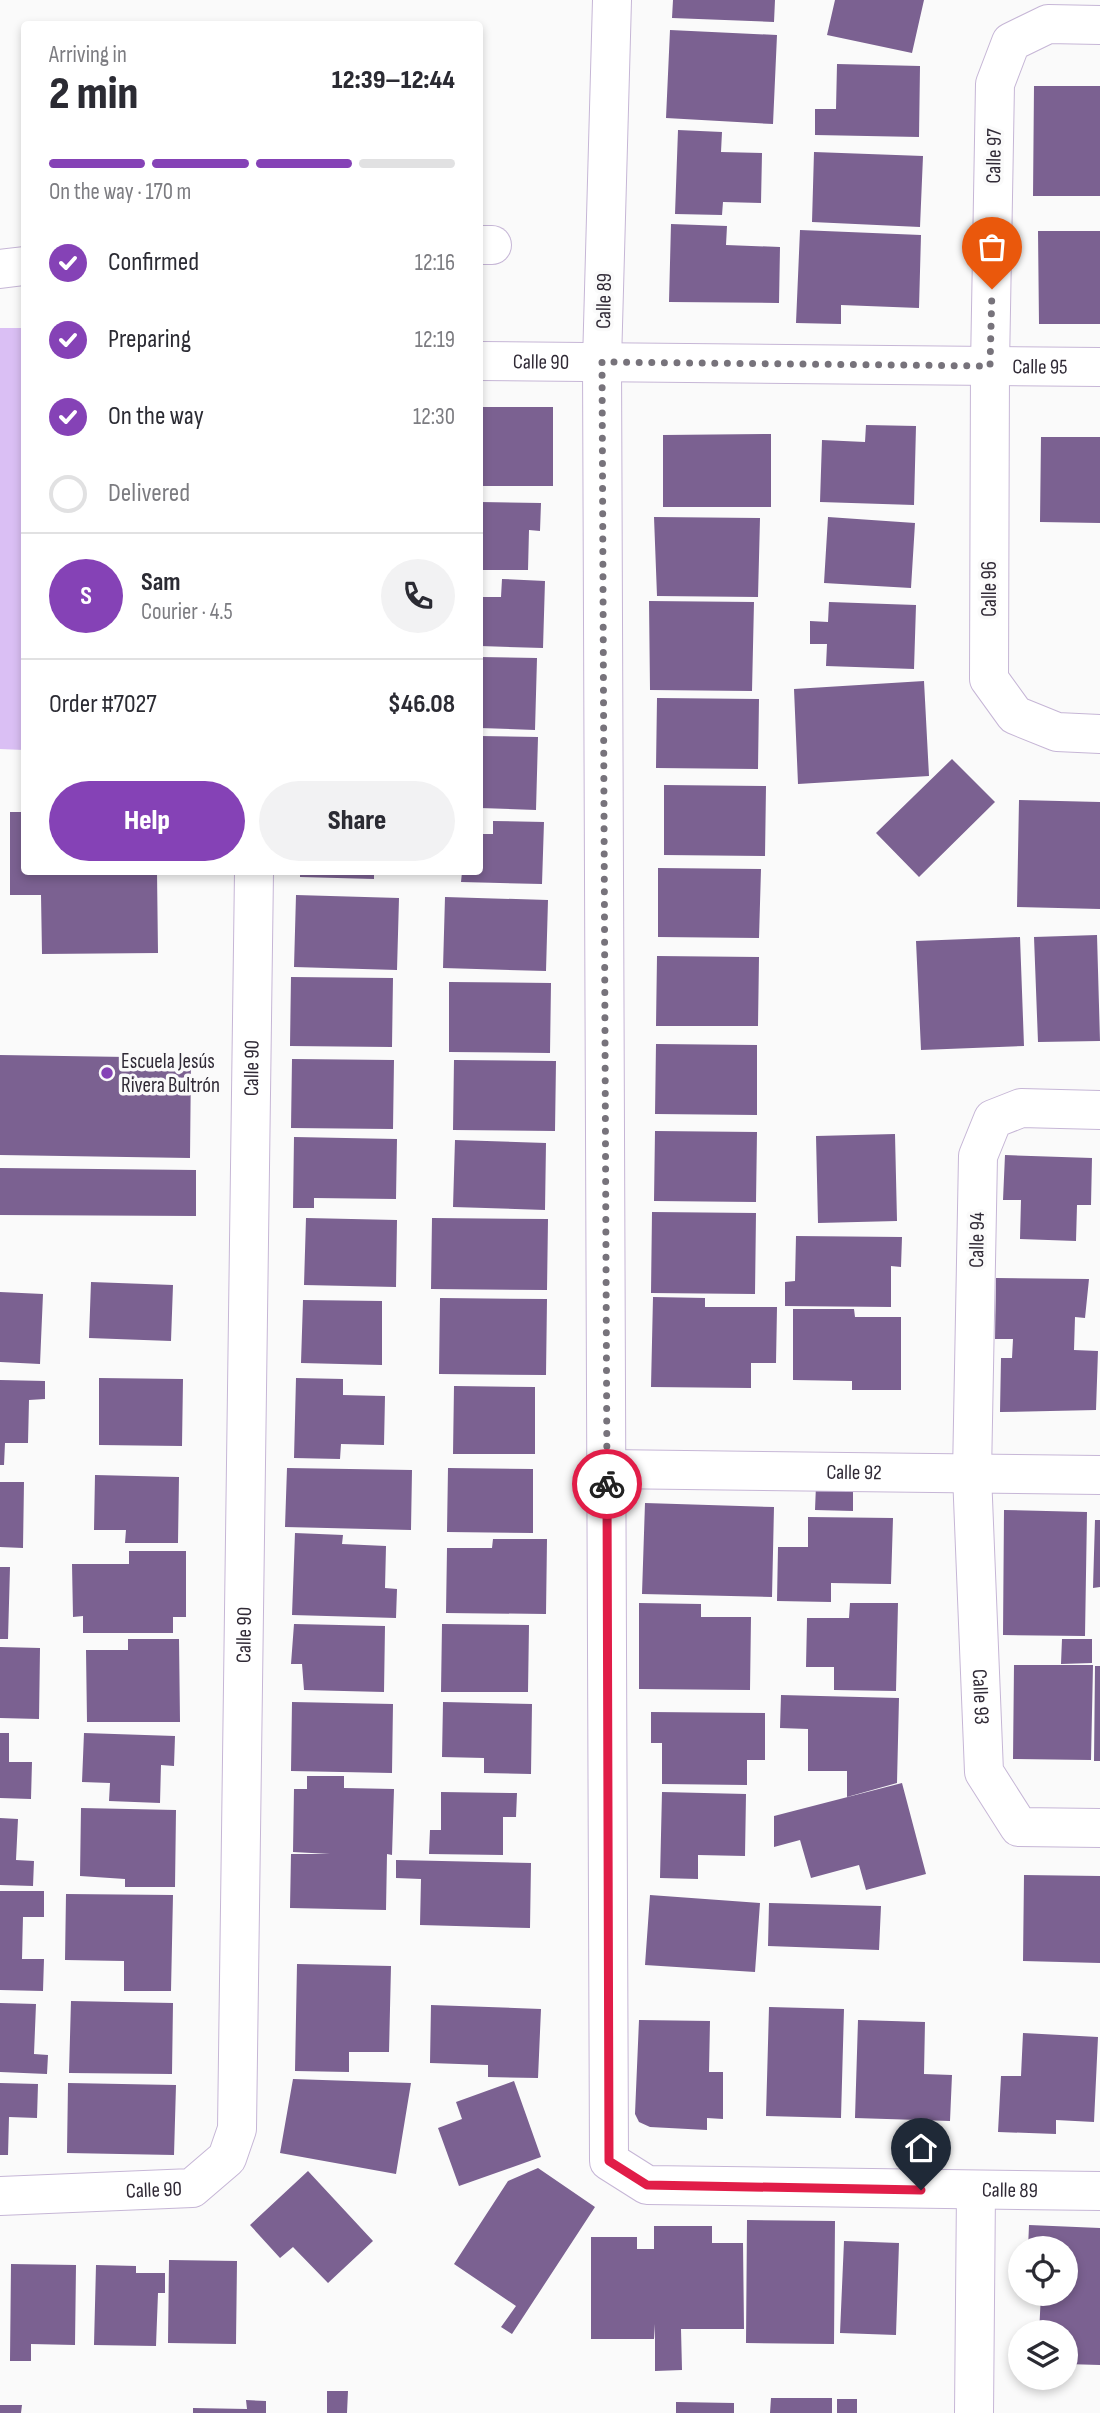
<!DOCTYPE html>
<meta charset="utf-8">
<style>
:root{--surface:#fff;--page:#f2f2f3;--text:#2b2b33;--muted:#7c7c81;--line:#e1e1e2;--accent:#8542b6}
body{margin:0;font-family:"Sofia Sans Condensed",sans-serif;background:var(--page);color:var(--text);height:100vh;display:flex;flex-direction:column;font-size:26px;white-space:nowrap}
*{box-sizing:border-box;margin:0}
p{font-size:23px;color:var(--muted)}
.icon{flex:none;width:38px;height:38px;fill:none;stroke:currentColor;stroke-width:2;stroke-linecap:round;stroke-linejoin:round}
.map{position:relative;flex:1;overflow:hidden}
.panel{position:absolute;left:21px;top:21px;width:462px;height:854px;display:flex;flex-direction:column;background:var(--surface);border-radius:7px;box-shadow:0 4px 10px #0003}
.panel>*{flex:none}
.controls{position:absolute;left:1008px;top:2236px;display:grid;gap:14px}
.controls a{display:grid;place-items:center;width:70px;height:70px;border-radius:50%;background:var(--surface);box-shadow:0 4px 10px #0003;font-size:35px}
.pin{position:absolute;display:grid;place-items:center;width:60px;height:60px;color:#fff;margin:-72px -30px;border-radius:50% 50% 50% 0;rotate:-45deg;box-shadow:0 0 7px #0007}
.pin .icon{rotate:45deg}
.courier{position:absolute;display:grid;place-items:center;width:70px;height:70px;margin:-35px;border:5px solid #e11d48;border-radius:50%;background:#fff;color:#222;box-shadow:0 2px 9px #0007}
.overview em{font-style:normal;font-weight:800}
.overview div{display:flex;flex-direction:column-reverse}
.overview{display:flex;align-items:center;justify-content:space-between;height:119px;padding:0 28px}
h1{font-size:46px;font-weight:800;line-height:52px}
.bar{display:grid;grid-template-columns:repeat(4,1fr);gap:10px 7px;align-content:center;height:84px;padding:0 28px}
.bar i{height:9px;border-radius:5px;background:var(--line)}
.bar .current{background:var(--accent)}
.bar p{grid-column:span 4}
.line{display:flex;align-items:center;gap:18px;padding:0 28px;border-top:2px solid var(--line)}
.line div{flex:1}
.round{display:grid;place-items:center;flex:none;width:74px;height:74px;border-radius:37px;background:var(--page)}
ol{padding:0 28px;list-style:none}
li{display:flex;align-items:center;gap:21px;height:77px}
li p{margin-inline-start:auto}
li .icon{padding:7px;border-radius:50%;background:var(--accent);color:#fff;stroke-width:4}
li:last-child{color:var(--muted)}
li i{width:38px;height:38px;border:4px solid var(--line);border-radius:50%}
.action{display:flex;gap:14px;margin-top:auto;padding:14px 28px}
.action a{flex:1;height:80px;border-radius:42px;background:var(--accent);color:#fff;font-size:28px;font-weight:800;line-height:80px;text-align:center}
.action a+a{background:var(--page);color:var(--text)}
.map>svg:first-child{display:block}
.green{fill:#dabff4}
.building{fill:#7b6191}
.lines{fill:none;stroke-linecap:round;stroke-linejoin:round}
.minor-casing{stroke:#c6b6d6;stroke-width:40}
.minor{stroke:#fff;stroke-width:38}
.done{stroke:#77737b;stroke-width:7;stroke-dasharray:0 12.6}
.route{stroke:#e11d48;stroke-width:9}
.poi-dot{fill:#8542b6;stroke:#fafafa;stroke-width:2.5}
.labels{text-anchor:middle;dominant-baseline:central;stroke-width:7;stroke-linejoin:round;paint-order:stroke}
.street-label{font-size:21px;fill:#302a36;stroke:#fafafa}
.poi-label{font-size:21px;fill:#302a36;stroke:#fafafa;text-anchor:start}
</style>
<div class="map">
<svg width="1100" height="2413" viewBox="0 0 1100 2413">
<rect width="100%" height="100%" fill="#fafafa"/>
<path class="green" d="M 0,328 L 24,328 L 24,750 L 0,749 Z"/>
<path class="building" d="M 673,0 L 775,0 L 774,22 L 672,18 Z
M 835,0 L 924,0 L 912,53 L 827,35 Z
M 670,30 L 777,35 L 773,124 L 666,118 Z
M 837,64 L 920,66 L 919,137 L 815,135 L 815,109 L 836,109 Z
M 1034,86 L 1100,86 L 1100,196 L 1033,196 Z
M 678,130 L 722,132 L 721,152 L 762,153 L 761,203 L 723,202 L 722,215 L 675,214 Z
M 814,152 L 923,156 L 920,227 L 812,222 Z
M 671,224 L 727,226 L 726,245 L 780,247 L 779,303 L 669,302 Z
M 800,230 L 921,235 L 919,308 L 841,305 L 841,324 L 796,323 Z
M 1038,231 L 1100,231 L 1100,324 L 1039,324 Z
M 480,407 L 553,407 L 553,486 L 480,486 Z
M 866,425 L 916,426 L 914,505 L 820,502 L 822,440 L 865,442 Z
M 771,434 L 771,507 L 663,507 L 663,435 Z
M 1041,437 L 1100,437 L 1100,523 L 1040,522 Z
M 480,502 L 541,503 L 540,531 L 529,530 L 528,570 L 480,570 Z
M 654,517 L 760,518 L 758,597 L 657,596 Z
M 828,517 L 915,523 L 911,588 L 824,583 Z
M 502,579 L 545,581 L 543,648 L 480,646 L 480,597 L 501,597 Z
M 649,601 L 754,602 L 752,691 L 650,690 Z
M 829,602 L 916,605 L 914,669 L 826,666 L 827,644 L 810,644 L 810,621 L 828,622 Z
M 480,657 L 537,658 L 535,730 L 480,728 Z
M 924,681 L 929,776 L 798,784 L 794,689 Z
M 657,698 L 759,699 L 758,769 L 656,768 Z
M 480,736 L 538,737 L 536,810 L 480,808 Z
M 952,759 L 995,802 L 919,877 L 876,833 Z
M 664,785 L 766,786 L 765,856 L 664,855 Z
M 1019,800 L 1100,802 L 1100,909 L 1017,907 Z
M 10,812 L 24,812 L 24,872 L 157,872 L 158,953 L 42,954 L 41,895 L 10,895 Z
M 493,821 L 544,822 L 542,884 L 461,882 L 462,872 L 480,872 L 480,834 L 493,834 Z
M 658,868 L 761,869 L 759,938 L 658,937 Z
M 300,872 L 374,872 L 374,879 L 300,877 Z
M 296,895 L 399,898 L 397,970 L 294,967 Z
M 445,897 L 548,900 L 546,971 L 443,968 Z
M 1097,935 L 1100,1041 L 1038,1042 L 1034,937 Z
M 1020,937 L 1024,1046 L 921,1050 L 916,941 Z
M 657,956 L 759,957 L 758,1026 L 656,1026 Z
M 291,977 L 393,978 L 392,1047 L 290,1046 Z
M 449,982 L 551,983 L 550,1053 L 449,1052 Z
M 656,1044 L 757,1045 L 757,1115 L 655,1114 Z
M 0,1055 L 191,1058 L 190,1158 L 0,1155 Z
M 292,1059 L 394,1060 L 393,1129 L 291,1128 Z
M 454,1060 L 556,1061 L 555,1131 L 453,1130 Z
M 655,1131 L 757,1132 L 756,1202 L 654,1201 Z
M 895,1134 L 897,1221 L 818,1223 L 816,1136 Z
M 294,1137 L 397,1139 L 396,1199 L 314,1198 L 314,1208 L 293,1208 Z
M 455,1140 L 546,1143 L 545,1210 L 453,1207 Z
M 1005,1155 L 1092,1158 L 1091,1205 L 1077,1205 L 1076,1241 L 1020,1239 L 1021,1200 L 1003,1200 Z
M 0,1168 L 196,1170 L 196,1216 L 0,1215 Z
M 652,1212 L 756,1213 L 755,1294 L 651,1293 Z
M 306,1218 L 397,1220 L 396,1287 L 304,1285 Z
M 432,1218 L 548,1219 L 547,1290 L 431,1289 Z
M 796,1236 L 902,1237 L 901,1267 L 891,1266 L 891,1307 L 785,1306 L 785,1282 L 795,1281 Z
M 996,1278 L 1089,1279 L 1085,1318 L 1075,1317 L 1074,1350 L 1098,1351 L 1096,1410 L 1000,1412 L 1001,1358 L 1012,1358 L 1013,1339 L 995,1339 Z
M 91,1282 L 173,1285 L 171,1341 L 89,1338 Z
M 0,1292 L 43,1294 L 40,1364 L 0,1362 Z
M 653,1297 L 705,1298 L 705,1307 L 777,1307 L 776,1363 L 751,1363 L 751,1388 L 651,1387 Z
M 440,1298 L 547,1299 L 546,1375 L 439,1374 Z
M 303,1300 L 382,1301 L 382,1365 L 301,1363 Z
M 793,1309 L 854,1309 L 855,1317 L 901,1317 L 901,1390 L 852,1390 L 852,1381 L 793,1380 Z
M 99,1378 L 183,1379 L 182,1446 L 99,1445 Z
M 296,1378 L 343,1379 L 343,1395 L 385,1396 L 384,1445 L 341,1444 L 340,1459 L 294,1458 Z
M 0,1380 L 45,1381 L 45,1399 L 29,1400 L 28,1443 L 5,1443 L 4,1465 L 0,1465 Z
M 454,1386 L 535,1387 L 535,1454 L 453,1454 Z
M 287,1468 L 412,1470 L 411,1530 L 285,1527 Z
M 448,1468 L 533,1469 L 533,1533 L 447,1532 Z
M 95,1475 L 179,1477 L 178,1543 L 125,1543 L 126,1530 L 94,1530 Z
M 0,1482 L 24,1482 L 23,1548 L 0,1547 Z
M 816,1485 L 853,1486 L 853,1511 L 815,1510 Z
M 645,1503 L 774,1507 L 772,1597 L 642,1594 Z
M 1004,1510 L 1087,1512 L 1085,1636 L 1003,1635 Z
M 808,1517 L 893,1518 L 891,1584 L 831,1583 L 831,1602 L 777,1601 L 778,1547 L 808,1547 Z
M 1095,1520 L 1100,1520 L 1100,1587 L 1093,1588 Z
M 295,1533 L 343,1535 L 342,1544 L 386,1546 L 385,1588 L 397,1589 L 396,1618 L 292,1615 Z
M 493,1539 L 547,1539 L 546,1614 L 446,1613 L 447,1548 L 492,1548 Z
M 129,1551 L 186,1551 L 186,1617 L 173,1617 L 173,1633 L 83,1633 L 83,1616 L 73,1617 L 72,1564 L 129,1564 Z
M 0,1567 L 10,1567 L 8,1639 L 0,1639 Z
M 639,1603 L 701,1604 L 701,1617 L 751,1617 L 750,1690 L 639,1689 Z
M 850,1603 L 898,1603 L 896,1691 L 834,1690 L 834,1667 L 806,1667 L 807,1618 L 849,1618 Z
M 294,1624 L 385,1626 L 384,1692 L 304,1690 L 302,1664 L 291,1664 Z
M 442,1624 L 529,1625 L 528,1692 L 441,1692 Z
M 128,1639 L 179,1639 L 180,1722 L 87,1722 L 86,1650 L 128,1650 Z
M 1062,1639 L 1092,1639 L 1092,1663 L 1061,1664 Z
M 0,1647 L 40,1648 L 39,1719 L 0,1718 Z
M 1014,1665 L 1093,1665 L 1091,1760 L 1013,1759 Z
M 1095,1666 L 1100,1666 L 1100,1761 L 1094,1761 Z
M 781,1695 L 899,1698 L 897,1783 L 847,1797 L 847,1771 L 808,1771 L 808,1729 L 780,1728 Z
M 292,1702 L 393,1704 L 392,1773 L 291,1771 Z
M 443,1702 L 532,1704 L 531,1774 L 484,1773 L 484,1758 L 442,1757 Z
M 651,1712 L 765,1713 L 765,1760 L 747,1760 L 747,1785 L 662,1784 L 662,1743 L 651,1743 Z
M 0,1733 L 9,1733 L 9,1762 L 32,1762 L 31,1799 L 0,1798 Z
M 84,1733 L 175,1736 L 174,1766 L 161,1765 L 160,1803 L 109,1801 L 110,1783 L 82,1782 Z
M 307,1776 L 344,1776 L 344,1788 L 394,1789 L 392,1855 L 387,1854 L 386,1910 L 290,1908 L 291,1854 L 330,1854 L 293,1852 L 294,1789 L 307,1789 Z
M 902,1783 L 926,1874 L 866,1890 L 859,1865 L 811,1878 L 800,1840 L 774,1847 L 774,1816 Z
M 441,1792 L 517,1793 L 516,1817 L 503,1817 L 503,1855 L 429,1854 L 430,1830 L 441,1830 Z
M 662,1792 L 746,1794 L 745,1856 L 698,1855 L 698,1879 L 660,1878 Z
M 81,1808 L 176,1810 L 175,1887 L 125,1887 L 125,1879 L 80,1876 Z
M 0,1818 L 18,1819 L 16,1860 L 34,1861 L 33,1886 L 0,1885 Z
M 396,1860 L 531,1863 L 530,1928 L 420,1925 L 421,1879 L 396,1878 Z
M 1024,1875 L 1100,1876 L 1100,1963 L 1023,1961 Z
M 0,1891 L 44,1891 L 44,1917 L 23,1917 L 22,1959 L 44,1959 L 43,1991 L 0,1990 Z
M 66,1894 L 173,1895 L 171,1991 L 124,1991 L 124,1961 L 65,1960 Z
M 650,1895 L 760,1903 L 755,1972 L 645,1965 Z
M 769,1903 L 881,1906 L 879,1950 L 768,1946 Z
M 297,1964 L 391,1966 L 389,2052 L 349,2052 L 349,2072 L 295,2071 Z
M 71,2001 L 173,2003 L 172,2074 L 69,2073 Z
M 0,2003 L 36,2004 L 34,2054 L 48,2055 L 47,2074 L 0,2072 Z
M 431,2005 L 541,2009 L 538,2078 L 488,2077 L 488,2065 L 430,2063 Z
M 769,2007 L 844,2009 L 841,2118 L 766,2116 Z
M 639,2020 L 710,2021 L 709,2072 L 723,2072 L 723,2119 L 707,2118 L 707,2130 L 650,2127 L 639,2122 L 635,2114 Z
M 858,2020 L 925,2022 L 924,2074 L 952,2075 L 950,2121 L 855,2118 Z
M 1023,2033 L 1098,2037 L 1094,2122 L 1056,2120 L 1056,2134 L 998,2132 L 1001,2076 L 1021,2076 Z
M 293,2079 L 411,2083 L 396,2174 L 280,2153 Z
M 514,2081 L 541,2157 L 459,2186 L 438,2128 L 462,2119 L 456,2102 Z
M 0,2083 L 38,2084 L 37,2118 L 9,2117 L 8,2155 L 0,2155 Z
M 68,2083 L 176,2085 L 174,2155 L 67,2153 Z
M 538,2168 L 595,2207 L 512,2334 L 501,2327 L 516,2306 L 454,2264 L 508,2181 Z
M 308,2171 L 373,2241 L 328,2283 L 293,2247 L 280,2258 L 250,2225 Z
M 747,2220 L 835,2221 L 834,2344 L 746,2343 Z
M 1029,2225 L 1100,2228 L 1100,2365 L 1066,2364 L 1066,2333 L 1039,2333 L 1041,2294 L 1066,2294 L 1066,2249 L 1028,2249 Z
M 654,2226 L 712,2226 L 712,2243 L 743,2243 L 744,2329 L 681,2329 L 682,2370 L 655,2371 L 655,2324 L 654,2339 L 591,2339 L 591,2237 L 637,2237 L 637,2249 L 654,2249 Z
M 844,2241 L 899,2243 L 896,2335 L 840,2333 Z
M 169,2260 L 237,2261 L 236,2344 L 168,2343 Z
M 11,2264 L 76,2265 L 75,2345 L 31,2344 L 31,2361 L 10,2361 Z
M 96,2265 L 136,2266 L 136,2273 L 165,2273 L 165,2293 L 158,2293 L 156,2346 L 94,2345 Z
M 327,2391 L 348,2391 L 347,2413 L 327,2413 Z
M 771,2398 L 832,2398 L 832,2413 L 770,2413 Z
M 837,2399 L 857,2399 L 857,2413 L 837,2413 Z
M 246,2400 L 266,2401 L 266,2413 L 193,2413 L 193,2408 L 247,2409 Z
M 676,2402 L 734,2403 L 734,2413 L 676,2413 Z
M 0,2405 L 22,2405 L 21,2413 L 0,2413 Z"/>
<g class="lines">
<defs>
<g id="minor">
<path id="s1" d="M 612,0 L 602,362 L 609,2161 L 647,2185 L 1100,2191"/>
<path d="M 1100,25 L 1048,24 L 1011,42 L 995,84 L 990,366 L 989,679 L 1015,715 L 1057,732 L 1100,734"/>
<path d="M 480,245 L 492,245"/>
<path d="M 0,269 L 24,266"/>
<path id="s2" d="M 480,361 L 1100,367"/>
<path id="s3" d="M 1100,1110 L 1021,1108 L 993,1119 L 978,1156 L 972,1474 L 984,1772 L 1019,1827 L 1100,1828"/>
<path id="s4" d="M 607,1469 L 1100,1475"/>
<path id="s5" d="M 0,2196 L 192,2188 L 227,2158 L 237,2129 L 254,872"/>
<path d="M 974,2413 L 976,2190"/>
</g>
</defs>
<use href="#minor" class="minor-casing"/>
<use href="#minor" class="minor"/>
</g>
<g class="lines">
<path class="done" d="M 607,1484 L 602,362 L 990,366 L 992,289"/>
<path class="route" d="M 607,1484 L 609,2161 L 647,2185 L 921,2190"/>
</g>
<circle class="poi-dot" cx="107" cy="1073" r="7"/>
<g class="labels">
<g class="street-label">
<text transform="translate(994 156) rotate(-89)">Calle 97</text>
<text transform="translate(604 301) rotate(-89)">Calle 89</text>
<text stroke="none"><textPath href="#s2" startOffset="61">Calle 90</textPath></text>
<text stroke="none"><textPath href="#s2" startOffset="560">Calle 95</textPath></text>
<text transform="translate(989 589) rotate(-90)">Calle 96</text>
<text stroke="none"><textPath href="#s5" startOffset="1330">Calle 90</textPath></text>
<text transform="translate(977 1240) rotate(-89)">Calle 94</text>
<text stroke="none"><textPath href="#s4" startOffset="247">Calle 92</textPath></text>
<text stroke="none"><textPath href="#s5" startOffset="763">Calle 90</textPath></text>
<text stroke="none"><textPath href="#s3" startOffset="690">Calle 93</textPath></text>
<text stroke="none"><textPath href="#s5" startOffset="154">Calle 90</textPath></text>
<text stroke="none"><textPath href="#s1" startOffset="2569">Calle 89</textPath></text>
</g>
<g class="poi-label">
<text x="121" y="1061">Escuela Jesús<tspan x="121" dy="24">Rivera Bultrón</tspan></text>
</g>
</g>
</svg>
<div class="controls">
<a><svg class="icon" aria-label="locate" viewBox="0 0 24 24"><circle cx="12" cy="12" r="6"/><path d="M12 2v4M12 18v4M2 12h4M18 12h4"/></svg></a>
<a><svg class="icon" aria-label="layers" viewBox="0 0 24 24"><path d="M12 4l9 5-9 5-9-5zM3 14l9 5 9-5"/></svg></a>
</div>
<div class="pin" style="left:992px;top:289px;background:#ea580c"><svg class="icon" aria-label="bag" viewBox="0 0 24 24"><path d="M5 8h14l-1 12H6zM9 8a3 3 0 0 1 6 0"/></svg></div>
<div class="pin" style="left:921px;top:2190px;background:#1f2937"><svg class="icon" aria-label="home" viewBox="0 0 24 24"><path d="M3 11l9-7 9 7M6 9v11h12V9"/></svg></div>
<div class="courier" style="left:607px;top:1484px"><svg class="icon" aria-label="bike" viewBox="0 0 24 24"><circle cx="6" cy="16" r="4"/><circle cx="18" cy="16" r="4"/><path d="M6 16l4-8h5l3 8M10 8l3 8H6M13 5h3"/></svg></div>
<section class="panel">
<div class="overview"><div><h1>2 min</h1><p>Arriving in</p></div><em>12:39–12:44</em></div>
<div class="bar"><i class="current"></i><i class="current"></i><i class="current"></i><i></i><p>On the way · 170 m</p></div>
<ol>
<li><svg class="icon" aria-label="check" viewBox="0 0 24 24"><path d="M5 12l5 5 9-10"/></svg>Confirmed<p>12:16</p></li>
<li><svg class="icon" aria-label="check" viewBox="0 0 24 24"><path d="M5 12l5 5 9-10"/></svg>Preparing<p>12:19</p></li>
<li><svg class="icon" aria-label="check" viewBox="0 0 24 24"><path d="M5 12l5 5 9-10"/></svg>On the way<p>12:30</p></li>
<li><i></i>Delivered</li>
</ol>
<div class="line" style="height:126px"><b class="round" style="background:var(--accent);color:#fff">S</b><div><b>Sam</b><p>Courier · 4.5</p></div><a class="round"><svg class="icon" aria-label="phone" viewBox="0 0 24 24"><path d="M5 4h4l2 5-3 2q2 4 5 5l2-3 5 2v4C11 20 4 13 5 4z"/></svg></a></div>
<div class="line" style="height:91px"><div>Order #7027</div><b>$46.08</b></div>
<div class="action"><a>Help</a><a>Share</a></div>
</section>
</div>
